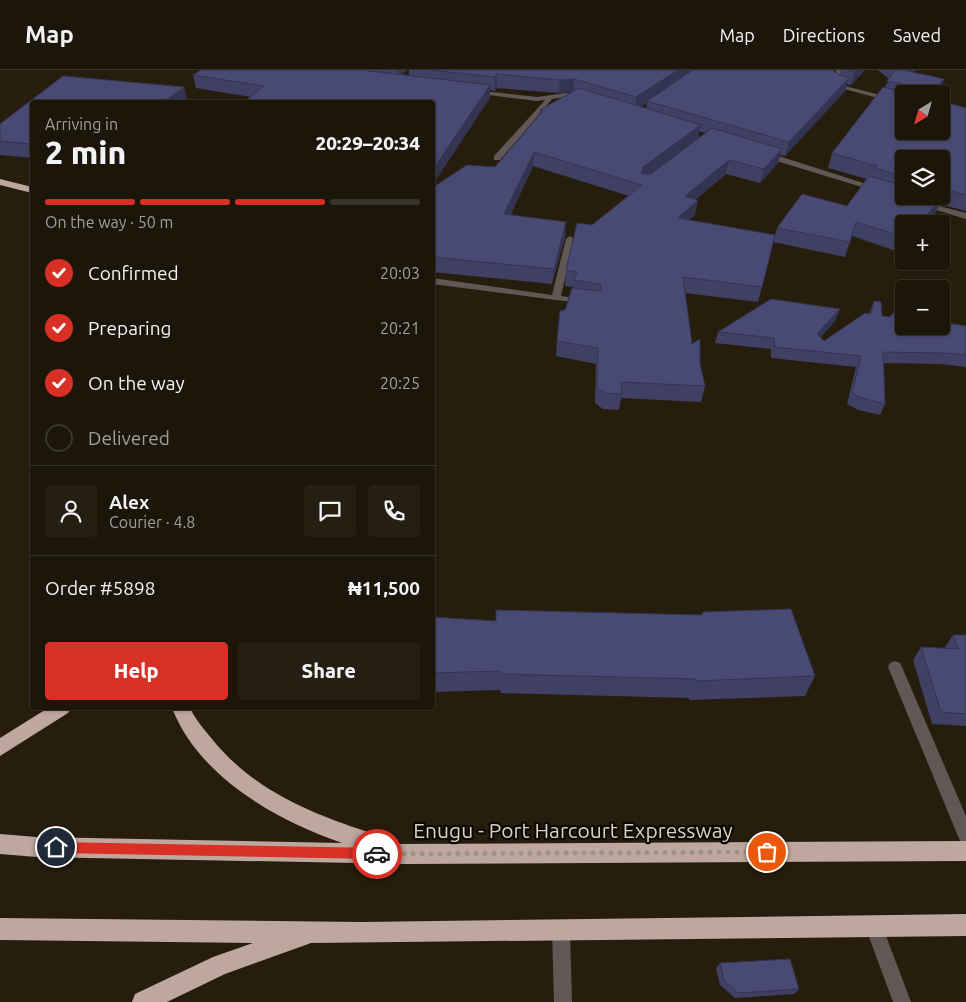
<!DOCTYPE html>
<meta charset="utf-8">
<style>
:root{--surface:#1c160a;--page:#251f13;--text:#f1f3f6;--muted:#a09f9c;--line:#3a352b;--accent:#d93025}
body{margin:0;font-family:Ubuntu,sans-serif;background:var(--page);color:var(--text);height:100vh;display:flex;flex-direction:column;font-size:19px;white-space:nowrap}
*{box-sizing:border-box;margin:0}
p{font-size:16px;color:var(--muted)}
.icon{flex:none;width:28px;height:28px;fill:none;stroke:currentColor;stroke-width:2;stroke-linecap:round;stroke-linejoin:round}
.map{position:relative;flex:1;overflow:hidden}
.details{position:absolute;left:30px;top:30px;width:405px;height:610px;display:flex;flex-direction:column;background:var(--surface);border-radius:5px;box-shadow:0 1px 4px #0004,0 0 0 1px var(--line)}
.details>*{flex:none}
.needle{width:32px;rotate:217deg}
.tools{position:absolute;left:895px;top:15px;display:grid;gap:10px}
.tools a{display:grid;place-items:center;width:55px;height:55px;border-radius:5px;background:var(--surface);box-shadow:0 1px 4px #0004,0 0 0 1px var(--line);font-size:25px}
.pin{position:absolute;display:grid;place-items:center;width:42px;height:42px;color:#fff;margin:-21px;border:2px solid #fff;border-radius:50%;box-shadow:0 1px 5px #0007}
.courier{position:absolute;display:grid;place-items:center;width:50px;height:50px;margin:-25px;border:4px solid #d93025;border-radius:50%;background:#fff;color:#222;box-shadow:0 1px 6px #0007}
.head em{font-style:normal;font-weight:800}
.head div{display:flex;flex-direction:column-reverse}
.head{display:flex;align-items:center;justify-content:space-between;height:85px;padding:0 15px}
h1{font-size:32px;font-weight:800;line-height:38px}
.bar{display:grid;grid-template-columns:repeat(4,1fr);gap:8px 5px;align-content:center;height:60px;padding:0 15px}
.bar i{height:6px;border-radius:4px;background:var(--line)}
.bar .active{background:var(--accent)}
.bar p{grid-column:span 4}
.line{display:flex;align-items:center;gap:12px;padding:0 15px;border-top:1px solid var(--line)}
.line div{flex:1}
.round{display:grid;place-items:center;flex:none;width:52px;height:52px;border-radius:5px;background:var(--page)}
ol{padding:0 15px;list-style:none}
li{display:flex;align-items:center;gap:15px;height:55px}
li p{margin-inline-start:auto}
li .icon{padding:5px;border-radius:50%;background:var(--accent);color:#fff;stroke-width:4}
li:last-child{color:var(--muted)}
li i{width:28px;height:28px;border:2px solid var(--line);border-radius:50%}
.primary-button{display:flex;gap:10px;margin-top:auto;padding:10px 15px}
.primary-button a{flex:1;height:58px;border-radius:5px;background:var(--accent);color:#fff;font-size:20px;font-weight:800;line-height:58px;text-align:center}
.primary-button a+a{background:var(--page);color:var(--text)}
header{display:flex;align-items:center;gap:30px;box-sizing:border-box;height:70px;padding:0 25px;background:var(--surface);border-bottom:1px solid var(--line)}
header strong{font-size:24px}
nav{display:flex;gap:28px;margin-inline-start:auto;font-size:18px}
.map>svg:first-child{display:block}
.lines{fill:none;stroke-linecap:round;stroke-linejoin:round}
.lane{fill:#615754;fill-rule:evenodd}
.street{fill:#615754;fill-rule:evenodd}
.highway{fill:#bea79e;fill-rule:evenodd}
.wall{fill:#3f4064;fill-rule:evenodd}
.shaded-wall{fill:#333451}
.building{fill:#494a74;stroke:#333451}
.route{fill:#d93025}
.done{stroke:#9a9387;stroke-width:5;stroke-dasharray:0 9}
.labels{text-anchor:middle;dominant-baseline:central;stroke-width:4.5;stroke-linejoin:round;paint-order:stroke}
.near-street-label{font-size:21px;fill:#d8d2c8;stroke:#0c0803}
</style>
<header>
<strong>Map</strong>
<nav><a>Map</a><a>Directions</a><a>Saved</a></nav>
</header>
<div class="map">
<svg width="966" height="932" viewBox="0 0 966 932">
<rect width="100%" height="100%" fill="#261d0d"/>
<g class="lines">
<path class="lane" d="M 548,27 L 553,28 L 500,90 L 494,90 L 494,86 Z
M 895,591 L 900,593 L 902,597 L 966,746 L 966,773 L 960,771 L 888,597 L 890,593 Z
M 874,847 L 880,850 L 911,932 L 893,932 L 865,856 L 868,850 Z
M 561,851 L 567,854 L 570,860 L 572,932 L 554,932 L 552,860 L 555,854 Z"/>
<path class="street" d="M 837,0 L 844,0 L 835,11 L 841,15 L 904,31 L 904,35 L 837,17 L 828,11 Z
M 475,20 L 537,27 L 566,23 L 584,28 L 581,30 L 566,27 L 537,31 L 473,23 L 472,22 Z
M 760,82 L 766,82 L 882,119 L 875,121 L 760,86 Z
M 920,131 L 966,143 L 966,149 L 920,135 Z
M 570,166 L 574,169 L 561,226 L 587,230 L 587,234 L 432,214 L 432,208 L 552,225 L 566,169 Z"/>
<path class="highway" d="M 0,109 L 32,117 L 32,123 L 0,115 Z
M 48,638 L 71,638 L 68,643 L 0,686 L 0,668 Z
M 172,638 L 190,638 C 195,649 204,659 212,669 C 256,724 322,748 387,768 L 394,771 L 395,774 L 966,771 L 966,791 L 408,794 L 37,787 L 0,784 L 0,764 L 37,767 L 342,773 C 276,750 199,707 172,638 Z
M 966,844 L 966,866 L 311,873 L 225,904 L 167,932 L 132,932 L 135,924 L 213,887 L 253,873 L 0,870 L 0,848 L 362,852 Z"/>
</g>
<path class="wall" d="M 201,0 L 406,0 L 403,5 L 409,5 L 409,0 L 835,0 L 834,1 L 839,5 L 841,0 L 865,0 L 851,15 L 847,14 L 845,21 L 785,86 L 780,85 L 778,93 L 760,113 L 726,104 L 696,129 L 695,145 L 689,150 L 775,165 L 777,158 L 847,136 L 867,109 L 828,98 L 832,83 L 885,17 L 889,9 L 878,0 L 916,0 L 913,2 L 944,9 L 939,22 L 904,24 L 966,38 L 966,141 L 939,134 L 936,142 L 925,154 L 904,154 L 904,177 L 899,182 L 852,166 L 845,187 L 773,172 L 758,232 L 685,223 L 692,274 L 700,294 L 705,316 L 701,332 L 621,328 L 619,340 L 603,339 L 595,333 L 596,294 L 556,286 L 557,271 L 565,240 L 574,218 L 574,217 L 565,216 L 566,200 L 592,155 L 629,126 L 533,96 L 511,144 L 565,167 L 552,214 L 432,202 L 432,118 L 495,97 L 539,44 L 540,40 L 572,22 L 559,23 L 497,18 L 495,21 L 490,20 L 490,28 L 251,27 L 196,18 L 193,5 ZM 647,33 L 646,39 L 641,37 ZM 699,61 L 706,63 L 651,104 ZM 904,89 L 941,89 L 941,126 L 904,126 Z
M 63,6 L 184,17 L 187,30 L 184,32 L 32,32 L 32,88 L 0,85 L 0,54 Z
M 874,231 L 882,246 L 966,256 L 966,297 L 940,294 L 884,293 L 885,334 L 880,345 L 858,340 L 847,334 L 856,297 L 771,288 L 771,279 L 715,273 L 718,262 L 836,250 L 821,267 L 824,271 L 869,244 Z
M 432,547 L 815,606 L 805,626 L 689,630 L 689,628 L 501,623 L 500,620 L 432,622 Z
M 953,565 L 966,565 L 966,656 L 932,654 L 913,590 L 921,577 L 945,579 L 945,577 Z
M 720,893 L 799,919 L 794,924 L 735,928 L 720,915 L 716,898 Z"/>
<path class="shaded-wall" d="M 398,0 L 406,0 L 399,10 Z
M 678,0 L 696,0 L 647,31 L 647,33 L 635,41 L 636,27 Z
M 857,0 L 865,0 L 851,15 L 854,2 Z
M 903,0 L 916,0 L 899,13 Z
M 497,4 L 497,18 L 495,21 L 495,7 Z
M 849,8 L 845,21 L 785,86 L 789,72 Z
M 574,9 L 573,22 L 559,23 L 560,10 Z
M 944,9 L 939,22 L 937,24 L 931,24 Z
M 490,15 L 490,28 L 432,116 L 432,101 Z
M 184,17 L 187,30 L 184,32 L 164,32 Z
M 701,55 L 698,69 L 641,112 L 643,97 Z
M 782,79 L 778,93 L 760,113 L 764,99 Z
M 534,82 L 533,96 L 504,158 L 504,144 Z
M 729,90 L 726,104 L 682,140 L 685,126 Z
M 942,128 L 936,142 L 925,154 L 918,154 Z
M 698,130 L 695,145 L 675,163 L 678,148 Z
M 566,152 L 565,167 L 552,214 L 554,199 Z
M 904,170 L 904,177 L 899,182 Z
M 840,239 L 836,250 L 814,275 L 817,264 Z"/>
<path class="building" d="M 201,0 L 361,0 L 490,15 L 432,101 L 432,32 L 244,32 L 264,16 L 193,5 Z
M 431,0 L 678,0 L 636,27 L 574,9 L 560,10 L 497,4 L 495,7 Z
M 693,0 L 832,0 L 840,5 L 849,8 L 789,72 L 647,31 Z
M 848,0 L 857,0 L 854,2 Z
M 895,0 L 903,0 L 944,9 L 931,24 L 904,24 L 904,61 L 941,61 L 941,31 L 966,38 L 966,125 L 941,118 L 941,89 L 904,89 L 904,107 L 875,98 L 877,96 L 832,83 L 883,17 L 908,23 L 911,22 L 909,16 L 887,11 Z
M 63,6 L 184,17 L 164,32 L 32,32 L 32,74 L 0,71 L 0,54 Z
M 579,18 L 701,55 L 643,97 L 642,103 L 644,104 L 651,104 L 712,58 L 782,79 L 764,99 L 729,90 L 685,126 L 698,130 L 678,148 L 775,165 L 762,217 L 683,207 L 692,274 L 700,269 L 700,294 L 705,316 L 621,312 L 622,324 L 605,323 L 597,317 L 598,278 L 557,271 L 560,241 L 565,240 L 572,218 L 600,221 L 602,220 L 600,214 L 574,210 L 577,202 L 566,200 L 577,153 L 592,155 L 642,115 L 534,82 L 504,144 L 566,152 L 554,199 L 432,187 L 432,118 L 467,95 L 495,97 L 543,41 L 540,40 Z
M 869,106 L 904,116 L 904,126 L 937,126 L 942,128 L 918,154 L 904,154 L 904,167 L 856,152 L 850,172 L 777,158 L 802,124 L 847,136 Z
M 771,229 L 840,239 L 817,264 L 824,271 L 865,243 L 871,244 L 874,231 L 881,232 L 882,246 L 890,247 L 893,243 L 904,245 L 904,256 L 941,256 L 941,252 L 966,256 L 966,285 L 945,283 L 883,282 L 885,334 L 862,328 L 852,323 L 861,286 L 775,277 L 774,268 L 718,262 Z
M 791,539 L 815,606 L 696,611 L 695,609 L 501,604 L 500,601 L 432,603 L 432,547 L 496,551 L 496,540 L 702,545 L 703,542 Z
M 953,565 L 966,565 L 966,644 L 941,642 L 921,577 L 959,579 Z
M 790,889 L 799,919 L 738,923 L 724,910 L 720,893 Z"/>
<path class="route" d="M 56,772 L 377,778 L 381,780 L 383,784 L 381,787 L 377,789 L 56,783 L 52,781 L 51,777 L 52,774 Z"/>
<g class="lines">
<path class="done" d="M 377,784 L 767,782"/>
</g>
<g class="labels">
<g class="near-street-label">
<text x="573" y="760">Enugu - Port Harcourt Expressway</text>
</g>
</g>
</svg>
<div class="tools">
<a><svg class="needle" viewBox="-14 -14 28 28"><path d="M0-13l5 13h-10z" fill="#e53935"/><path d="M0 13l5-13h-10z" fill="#a09f9c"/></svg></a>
<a><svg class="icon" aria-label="layers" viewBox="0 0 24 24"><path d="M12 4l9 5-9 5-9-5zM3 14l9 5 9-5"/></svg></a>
<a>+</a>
<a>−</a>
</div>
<div class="pin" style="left:767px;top:782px;background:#ea580c"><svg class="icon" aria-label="bag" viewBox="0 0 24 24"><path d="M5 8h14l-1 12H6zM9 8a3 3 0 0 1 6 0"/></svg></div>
<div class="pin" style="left:56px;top:777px;background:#1f2937"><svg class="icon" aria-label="home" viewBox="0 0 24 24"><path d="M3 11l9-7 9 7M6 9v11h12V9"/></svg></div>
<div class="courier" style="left:377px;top:784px"><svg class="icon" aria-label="car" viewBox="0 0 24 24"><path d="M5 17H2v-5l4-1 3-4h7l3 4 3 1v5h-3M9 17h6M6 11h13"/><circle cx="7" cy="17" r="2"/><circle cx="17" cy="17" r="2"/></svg></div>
<section class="details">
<div class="head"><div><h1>2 min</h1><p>Arriving in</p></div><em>20:29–20:34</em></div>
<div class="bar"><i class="active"></i><i class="active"></i><i class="active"></i><i></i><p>On the way · 50 m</p></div>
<ol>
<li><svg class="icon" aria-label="check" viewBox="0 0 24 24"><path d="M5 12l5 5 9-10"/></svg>Confirmed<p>20:03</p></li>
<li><svg class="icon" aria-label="check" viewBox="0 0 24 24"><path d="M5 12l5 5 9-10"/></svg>Preparing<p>20:21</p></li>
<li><svg class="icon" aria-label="check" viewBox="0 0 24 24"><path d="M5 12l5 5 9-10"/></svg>On the way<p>20:25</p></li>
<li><i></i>Delivered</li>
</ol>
<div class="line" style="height:90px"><a class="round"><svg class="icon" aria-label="person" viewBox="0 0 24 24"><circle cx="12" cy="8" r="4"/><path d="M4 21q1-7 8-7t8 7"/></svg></a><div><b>Alex</b><p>Courier · 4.8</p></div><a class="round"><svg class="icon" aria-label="chat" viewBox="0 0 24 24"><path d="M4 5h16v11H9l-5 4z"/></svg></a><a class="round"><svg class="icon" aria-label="phone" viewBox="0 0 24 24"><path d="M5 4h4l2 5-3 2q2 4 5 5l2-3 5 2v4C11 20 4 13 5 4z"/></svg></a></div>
<div class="line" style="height:65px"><div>Order #5898</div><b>₦11,500</b></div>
<div class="primary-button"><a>Help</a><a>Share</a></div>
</section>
</div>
